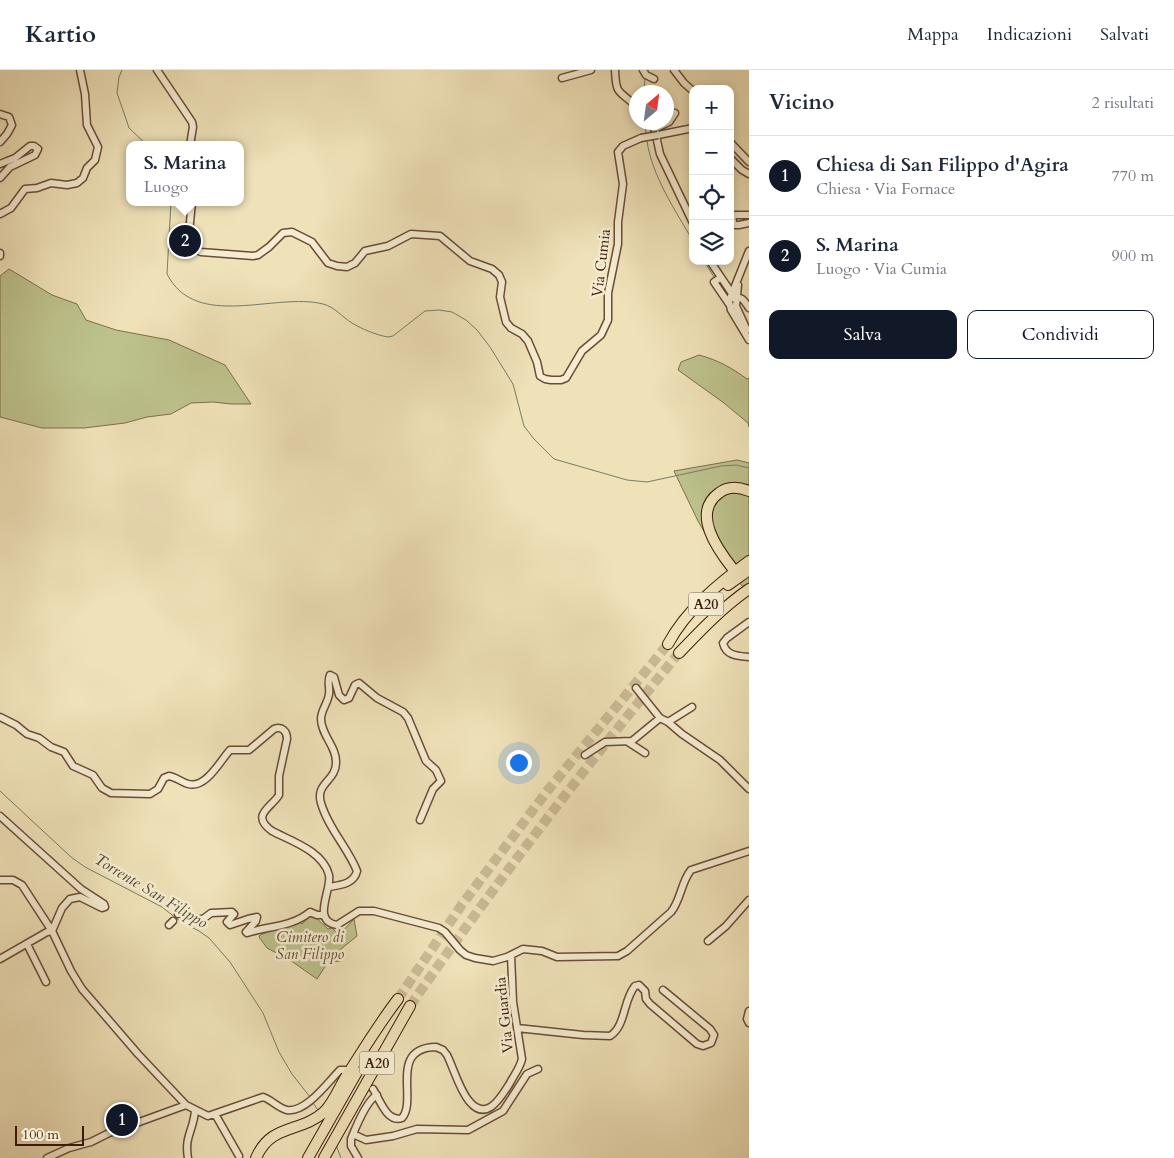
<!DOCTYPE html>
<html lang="it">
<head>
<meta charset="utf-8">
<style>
  body { margin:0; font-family:Cardo,serif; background:#f2f2f3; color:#1f2937 }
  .controls { position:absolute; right:15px; top:15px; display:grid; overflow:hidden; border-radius:10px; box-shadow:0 2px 8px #0003 }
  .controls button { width:45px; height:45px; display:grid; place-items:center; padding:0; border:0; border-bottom:1px solid #e0e1e3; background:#fff; color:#1f2937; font:25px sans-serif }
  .compass { position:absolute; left:629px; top:15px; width:45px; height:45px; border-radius:50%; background:#fff; box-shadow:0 2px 8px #0003; rotate:29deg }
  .scale { position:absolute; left:15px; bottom:12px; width:69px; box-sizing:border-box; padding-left:5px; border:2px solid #3d1c0a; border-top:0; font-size:14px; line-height:18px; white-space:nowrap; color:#3d1c0a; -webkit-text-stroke:4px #f5ecd1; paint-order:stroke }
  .you { position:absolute; left:518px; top:692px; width:18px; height:18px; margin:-12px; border:4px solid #fff; border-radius:50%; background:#1a73e8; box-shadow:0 0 0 8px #1a73e833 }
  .badge { display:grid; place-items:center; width:32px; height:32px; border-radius:50%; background:#111827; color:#fff; font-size:16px; font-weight:700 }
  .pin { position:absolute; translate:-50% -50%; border:2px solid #fff; box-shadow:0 1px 5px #0006 }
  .popup { position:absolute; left:126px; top:71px; width:118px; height:65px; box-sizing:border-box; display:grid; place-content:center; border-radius:10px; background:#fff; filter:drop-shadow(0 1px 4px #0005); font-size:16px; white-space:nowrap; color:#747a83 }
  .popup b { font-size:19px; color:#1f2937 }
  .popup::after { content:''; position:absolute; left:50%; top:100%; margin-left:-10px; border:10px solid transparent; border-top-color:#fff }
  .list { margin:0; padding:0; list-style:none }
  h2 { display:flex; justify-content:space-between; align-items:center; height:65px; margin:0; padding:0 20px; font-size:21px }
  h2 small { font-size:16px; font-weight:400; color:#747a83 }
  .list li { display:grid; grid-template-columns:32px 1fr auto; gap:15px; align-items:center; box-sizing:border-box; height:80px; padding:0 20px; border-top:1px solid #e0e1e3 }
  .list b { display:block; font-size:19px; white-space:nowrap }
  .list p { margin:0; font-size:16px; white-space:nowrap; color:#747a83 }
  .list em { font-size:16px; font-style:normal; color:#747a83 }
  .actions { display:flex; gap:10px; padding:15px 20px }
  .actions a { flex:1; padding:11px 0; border:1px solid #111827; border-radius:10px; text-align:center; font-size:18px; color:#111827 }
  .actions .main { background:#111827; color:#fff }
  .icon { flex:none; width:28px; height:28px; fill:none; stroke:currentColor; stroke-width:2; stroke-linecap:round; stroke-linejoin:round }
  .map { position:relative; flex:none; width:749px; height:1088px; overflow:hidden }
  header { display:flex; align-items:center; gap:30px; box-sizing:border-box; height:70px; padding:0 25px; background:#fff; border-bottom:1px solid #e0e1e3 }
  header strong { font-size:24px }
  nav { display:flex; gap:28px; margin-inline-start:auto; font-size:18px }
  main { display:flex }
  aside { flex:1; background:#fff }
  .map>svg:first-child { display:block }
  .green { fill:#bdc28c; stroke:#7d6f4b }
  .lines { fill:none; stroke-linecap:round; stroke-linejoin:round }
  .stream { stroke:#757d69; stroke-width:1 }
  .highway-tunnel { stroke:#cbba95; stroke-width:10; stroke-dasharray:10 5; stroke-linecap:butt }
  .minor-casing { stroke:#6a4d36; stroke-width:9 }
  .highway-casing { stroke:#3d1c0a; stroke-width:12 }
  .minor { stroke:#f5ecd1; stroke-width:6 }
  .highway { stroke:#efe1b8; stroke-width:10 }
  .minor-bridge-casing { stroke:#6a4d36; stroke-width:9; stroke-linecap:butt }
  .minor-bridge { stroke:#f5ecd1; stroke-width:6 }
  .labels { text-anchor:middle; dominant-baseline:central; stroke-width:5; stroke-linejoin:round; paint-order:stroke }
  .shield { fill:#f5ecd1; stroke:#745a46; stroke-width:1 }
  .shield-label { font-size:14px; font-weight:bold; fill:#3d1c0a }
  .street-label { font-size:15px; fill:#3d1c0a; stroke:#f5ecd1 }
  .park-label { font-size:15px; font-style:italic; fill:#634e31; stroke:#f5ecd1 }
  .water-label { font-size:16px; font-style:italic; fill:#594d39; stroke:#f5ecd1 }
</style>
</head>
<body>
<header>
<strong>Kartio</strong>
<nav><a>Mappa</a><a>Indicazioni</a><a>Salvati</a></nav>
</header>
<main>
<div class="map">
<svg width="749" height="1088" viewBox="0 0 749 1088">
  <rect width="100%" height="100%" fill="#efe1b8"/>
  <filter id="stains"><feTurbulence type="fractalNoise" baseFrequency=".004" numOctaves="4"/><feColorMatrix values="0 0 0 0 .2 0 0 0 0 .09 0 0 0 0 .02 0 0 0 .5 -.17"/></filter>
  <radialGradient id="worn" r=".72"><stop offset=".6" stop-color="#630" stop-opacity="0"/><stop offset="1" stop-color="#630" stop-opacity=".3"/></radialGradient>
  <path class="green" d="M 9,199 L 52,225 L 77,234 L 86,250 L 116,260 L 169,270 L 225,295 L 251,334 L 231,334 L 213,332 L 191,333 L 171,344 L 147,347 L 125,353 L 84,358 L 42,358 L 0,347 L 0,206 Z
    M 699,285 C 718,290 732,298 747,309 L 749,308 L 749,357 L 748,353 L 724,333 L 678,300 L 681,292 Z
    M 737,390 L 749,393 L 749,523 L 726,499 L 698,451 L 674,401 Z
    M 312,844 L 328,859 L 332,858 L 339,865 L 354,849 L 357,866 L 341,879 L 341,891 L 328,892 L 317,909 L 290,890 L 267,878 L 259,867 L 260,865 L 283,856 L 284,858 L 300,852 L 302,854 Z"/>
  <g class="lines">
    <path class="stream" d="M 122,0 L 119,7 L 117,23 L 126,49 L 129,58 L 147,75
      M 644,22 L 645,8
      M 645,52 L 646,64
      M 647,71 C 652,106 675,140 693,171
      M 171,132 L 167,204 C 196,261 275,222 323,234 C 335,237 342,247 352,253 C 362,259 376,265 388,267 L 393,266 L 425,241 L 439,240 L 452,242 L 466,250 L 477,260 L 490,277 L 513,314 L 524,356 L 534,369 L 554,389 L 627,410 L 647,412 L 721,396 L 736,395 L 749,398
      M 704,191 L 714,207
      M 0,721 L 71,787 L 85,797 L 162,837 L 181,852 L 199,861 L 209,868 L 230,892 L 263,943 L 279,982 L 292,1004 L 310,1027
      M 313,1033 L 318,1040
      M 336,1075 L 341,1088"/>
    <path class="highway-tunnel" d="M 398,929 L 461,836 L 548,720 L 668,574
      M 410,936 C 495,814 584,698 679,583"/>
    <g class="minor-casing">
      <path id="minor" d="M 157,0 L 192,52 L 193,57 L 190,75
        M 615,0 C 616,26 619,20 636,36
        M 643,0 L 646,5 L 654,9
        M 674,0 L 684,13 L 693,21
        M 562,8 L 591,0
        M 0,44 L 9,47 L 12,55 L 7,64 L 0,72
        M 653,52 L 660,84 L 693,153
        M 654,59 L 669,52 L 675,43
        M 658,65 L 693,58
        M 730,72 L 749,92
        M 730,88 L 742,100 L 749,104
        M 0,94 L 15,88 L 30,76 L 34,76 L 38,79 L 35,85 L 10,97 L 0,108
        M 192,132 L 188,172 L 192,178 L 201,182 L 253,186 L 258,185 L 269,177 L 283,163 L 292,162 L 312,172 L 328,193 L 337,196 L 347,197 L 355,193 L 365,181 L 388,176 L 411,164 L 440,166 L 470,191 L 492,199 L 499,205 L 502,212 L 500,227 L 506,252 L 511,258 L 522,264 L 528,271 L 537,292 L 540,306 L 545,309 L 551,310 L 561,310 L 566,308 L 582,281 L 601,265 L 608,250 L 608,223 L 618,174 L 618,152 L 623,114 L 618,82 L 623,76 L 641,68
        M 0,144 L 11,138 L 25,119 L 37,118 L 51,113 L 67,115 L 77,113 L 83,108 L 87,98 L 95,90 L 98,77 L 87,55 L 85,24 L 80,0
        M 732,152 L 732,155 L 739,155 L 749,153
        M 733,152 L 732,145 L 749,145
        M 749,181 L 729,231 L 731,240 L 749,270
        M 0,183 L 0,186
        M 710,191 L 733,225
        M 720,208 L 714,212 L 729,234
        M 738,215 L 736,236 L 747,260
        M 733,228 C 743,226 744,231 749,238
        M 749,552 L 727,568 L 723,573 C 726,586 738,586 749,587
        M 636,618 L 660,648 L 668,652 L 682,664 L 720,690 L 749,719
        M 0,647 L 16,655 L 27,664 L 39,668 L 51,677 L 64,682 L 73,696 L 93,705 L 102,718 L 111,723 L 150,724 L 158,719 L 164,708 L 169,706 C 176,707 181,712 188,714 C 206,719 220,691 230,680 L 249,680 L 274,659 C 282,656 287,661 287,669 L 279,706 L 279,725 C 271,738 250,745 272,761 C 291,771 323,781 329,805 C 332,820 311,851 337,855 L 359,841 L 374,841 L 439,858 L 445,862 L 460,880 L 466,885 L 475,888 L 493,891 L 507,887 L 523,879 L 542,881 L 557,887 L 618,886 L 627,881 L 671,842 C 681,830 681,812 691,800 L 749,781
        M 668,652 L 692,637
        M 628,672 L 645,683
        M 585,685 L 605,672 L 632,671 L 660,648
        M 0,746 L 81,819 L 104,834 L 105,837 L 102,838 L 80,827 L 70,829 L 62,838 L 52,861
        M 0,810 L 13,810 L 22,815 L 52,861 L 71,901 L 82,919 L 138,984 L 186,1035 L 208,1046 L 263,1027 C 272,1030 278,1038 287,1040 C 306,1043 328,1012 340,1000 L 345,1000
        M 329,817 C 340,815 354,814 357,801 C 348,778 328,758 321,733 C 315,713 336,711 336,693 C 337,677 321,665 321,649 C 321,640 328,633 329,624 C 330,617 327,612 330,605 L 334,607 L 339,625 L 344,630 L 349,628 L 355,615 L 359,613 L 377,628 L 403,642 L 408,648 L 426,691 L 436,700 L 441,711 L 433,719 L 420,750
        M 178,844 L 182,843 L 197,849 L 203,849 L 211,843 L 232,842 L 234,844 L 227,852 L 230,855 L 248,849 L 257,847 L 256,851 L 246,862 L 247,863 C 268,856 292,857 310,842 L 317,845 L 323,845
        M 169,855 L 173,851
        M 708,871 L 726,856 L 749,830
        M 27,874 L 46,912
        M 0,889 L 47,862 L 52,861
        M 749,941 L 747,949 L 749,953
        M 517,958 L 583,965 L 610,966 C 626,956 623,930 635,916 L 639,915 L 645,921 L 646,929 L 650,934 L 697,974 L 703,976 L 711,973 L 714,965 L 710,959 L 663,920
        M 373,1019 C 380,1030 387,1053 402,1048 C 418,1030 388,978 436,977 L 443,980 L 447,985 C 454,999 459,1019 469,1031 C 487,1053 501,1027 510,1013 C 514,1005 520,998 522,989 L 513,932 L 511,885
        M 215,1044 L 239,1086
        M 353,1064 L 366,1070 L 393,1066 L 417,1059 L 468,1060 L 503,1041 L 527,1004 L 538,999
        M 47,1088 L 69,1078 L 91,1072 L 109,1063 L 186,1035
        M 188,1088 C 184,1066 194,1060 195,1040
        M 358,1088 L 351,1076 L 351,1069 C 355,1059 367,1030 377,1025"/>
    </g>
    <g class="highway-casing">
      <path id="highway" d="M 733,499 C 718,480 691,443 719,423 C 728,416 739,417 749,421
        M 728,515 L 749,500
        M 668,574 C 687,539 718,514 749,491
        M 679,583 C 701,560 723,537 749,519
        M 256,1088 C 271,1053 301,1063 324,1042 C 333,1033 338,1020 344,1010 C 362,982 378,955 398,929
        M 308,1088 L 357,1002
        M 324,1088 L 410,936"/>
    </g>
    <use href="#minor" class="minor"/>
    <use href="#highway" class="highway"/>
    <g class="minor-bridge-casing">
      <path id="minor-bridge" d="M 641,68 L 658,65"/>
    </g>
    <use href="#minor-bridge" class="minor-bridge"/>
  </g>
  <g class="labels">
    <g class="shield">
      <rect x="688.5" y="522.5" width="35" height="23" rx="4"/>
      <rect x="359.5" y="981.5" width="35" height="23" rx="4"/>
    </g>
    <g class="shield-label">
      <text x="706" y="534">A20</text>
      <text x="377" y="993">A20</text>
    </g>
    <g class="street-label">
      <text transform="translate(601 193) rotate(-83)">Via Cumia</text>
      <text transform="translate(504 945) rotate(-96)">Via Guardia</text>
    </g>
    <g class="park-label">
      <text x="310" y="867">Cimitero di<tspan x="310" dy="17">San Filippo</tspan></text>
    </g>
    <g class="water-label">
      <text transform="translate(151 821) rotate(31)">Torrente San Filippo</text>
    </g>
  </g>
  <rect width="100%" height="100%" filter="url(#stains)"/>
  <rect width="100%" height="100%" fill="url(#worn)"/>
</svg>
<div class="controls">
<button>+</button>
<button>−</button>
<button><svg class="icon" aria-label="locate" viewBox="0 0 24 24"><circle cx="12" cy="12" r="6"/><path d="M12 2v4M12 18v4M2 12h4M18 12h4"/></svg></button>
<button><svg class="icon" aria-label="layers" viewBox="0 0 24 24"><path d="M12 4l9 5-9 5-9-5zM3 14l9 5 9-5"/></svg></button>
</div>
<svg class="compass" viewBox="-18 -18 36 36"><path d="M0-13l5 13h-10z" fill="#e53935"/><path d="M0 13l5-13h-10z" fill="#747a83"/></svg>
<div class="scale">100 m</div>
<div class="you"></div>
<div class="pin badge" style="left:122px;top:1050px">1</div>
<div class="pin badge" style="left:185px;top:171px">2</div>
<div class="popup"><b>S. Marina</b>Luogo</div>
</div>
<aside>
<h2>Vicino<small>2 risultati</small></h2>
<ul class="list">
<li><span class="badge">1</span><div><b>Chiesa di San Filippo d'Agira</b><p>Chiesa · Via Fornace</p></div><em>770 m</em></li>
<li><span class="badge">2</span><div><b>S. Marina</b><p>Luogo · Via Cumia</p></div><em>900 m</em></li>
</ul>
<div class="actions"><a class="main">Salva</a><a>Condividi</a></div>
</aside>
</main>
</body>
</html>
